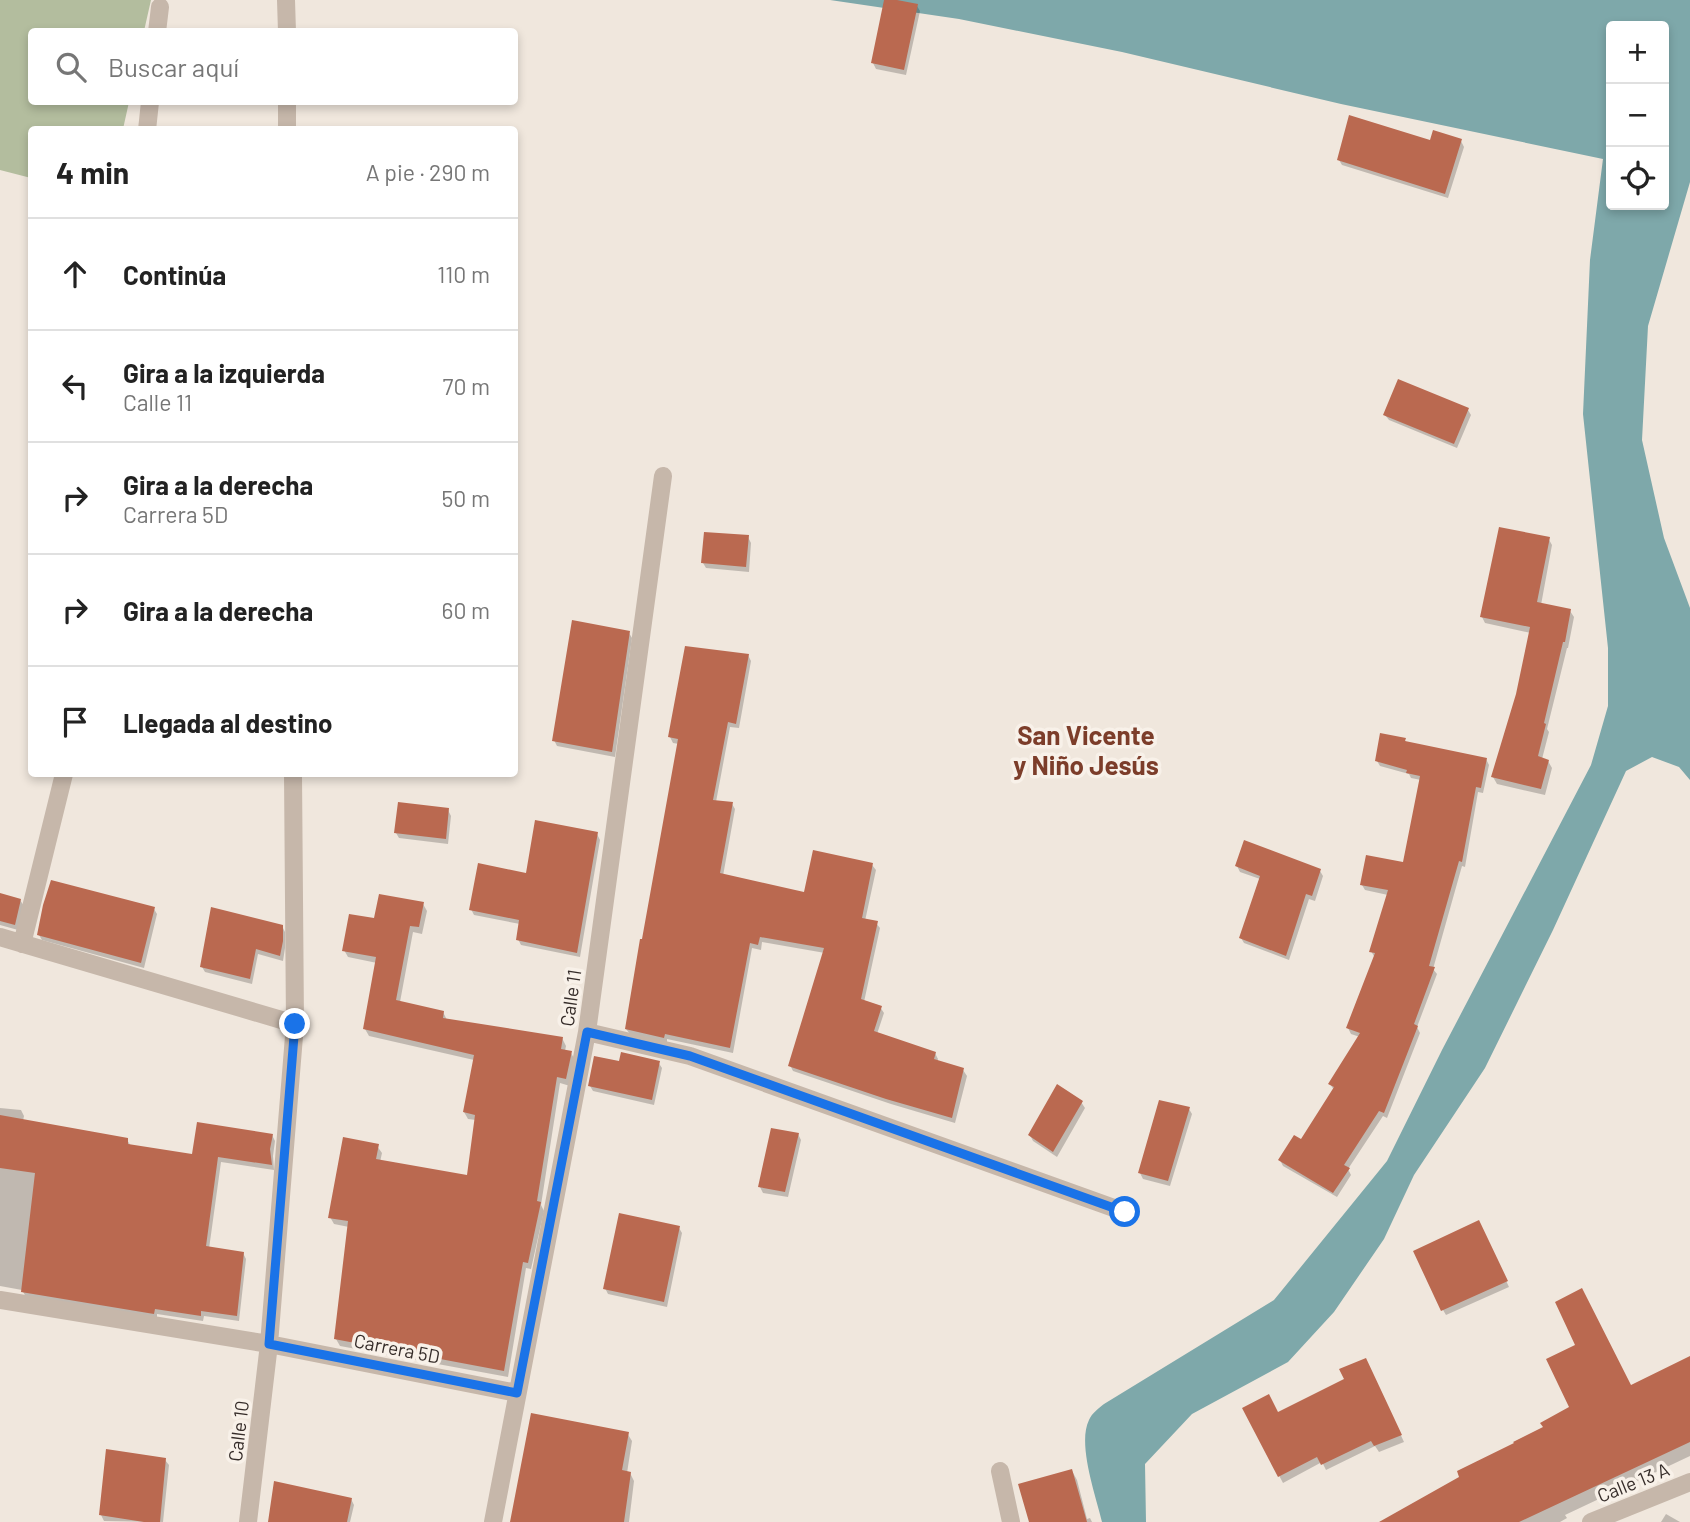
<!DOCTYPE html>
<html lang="es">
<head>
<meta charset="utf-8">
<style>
  body { margin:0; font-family:Barlow,sans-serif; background:#f6f6f6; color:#222 }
  .controls { position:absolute; right:21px; top:21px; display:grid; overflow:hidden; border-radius:7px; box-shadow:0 4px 10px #0003 }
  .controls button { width:63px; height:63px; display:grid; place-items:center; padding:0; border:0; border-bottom:2px solid #e0e0e0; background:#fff; color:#222; font:35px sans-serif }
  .stop { position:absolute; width:21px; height:21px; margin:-16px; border:5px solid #1a73e8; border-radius:50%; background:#fff }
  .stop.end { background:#1a73e8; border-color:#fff; box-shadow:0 2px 7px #0008 }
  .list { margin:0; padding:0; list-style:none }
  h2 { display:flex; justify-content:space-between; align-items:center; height:91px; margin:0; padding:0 28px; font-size:30px }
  h2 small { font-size:23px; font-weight:400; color:#767676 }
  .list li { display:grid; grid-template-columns:46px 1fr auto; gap:21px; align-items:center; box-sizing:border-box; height:112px; padding:0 28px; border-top:2px solid #e0e0e0 }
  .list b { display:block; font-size:26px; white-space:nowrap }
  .list p { margin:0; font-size:23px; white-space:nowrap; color:#767676 }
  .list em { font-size:23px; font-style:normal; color:#767676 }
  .icon { flex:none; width:38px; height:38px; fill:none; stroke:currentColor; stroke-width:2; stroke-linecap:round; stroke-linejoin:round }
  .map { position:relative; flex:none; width:1690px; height:1522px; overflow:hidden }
  .search { position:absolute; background:#fff; box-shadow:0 4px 10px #0003; left:28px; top:28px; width:490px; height:77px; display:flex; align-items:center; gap:18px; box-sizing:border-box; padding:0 24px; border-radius:7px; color:#767676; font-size:26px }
  .panel { position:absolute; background:#fff; box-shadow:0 4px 10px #0003; left:28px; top:126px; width:490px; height:651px; border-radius:7px }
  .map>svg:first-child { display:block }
  .green { fill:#b3bd9e }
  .water { fill:#7ea8aa; fill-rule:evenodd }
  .shadow { fill:#0003 }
  .building { fill:#ba6950 }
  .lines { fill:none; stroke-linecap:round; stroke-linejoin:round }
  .street { stroke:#c6b7aa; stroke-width:18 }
  .route { stroke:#1a73e8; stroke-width:9 }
  .labels { text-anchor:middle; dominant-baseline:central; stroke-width:7; stroke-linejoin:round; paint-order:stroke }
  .street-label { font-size:19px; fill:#352c29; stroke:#f8f1e9 }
  .district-label { font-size:26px; font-weight:bold; fill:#7c3d2a; stroke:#f8f1e9 }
</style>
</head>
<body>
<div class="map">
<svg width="1690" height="1522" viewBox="0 0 1690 1522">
  <rect width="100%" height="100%" fill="#f0e7dd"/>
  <path class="green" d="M 0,0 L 151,0 L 144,31 L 32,32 L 32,102 L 129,102 L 123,129 L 32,130 L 31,178 L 0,170 Z"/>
  <path class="water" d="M 830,0 L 1690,0 L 1690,182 L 1648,326 L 1642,440 L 1664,538 L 1690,608 L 1690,780 L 1679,767 L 1652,757 L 1626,771 L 1553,930 L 1485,1068 L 1414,1175 L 1384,1239 L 1334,1312 L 1288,1362 L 1192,1414 L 1145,1464 L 1146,1522 L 1102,1522 C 1096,1496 1077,1444 1089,1420 C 1092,1413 1099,1408 1104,1404 L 1274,1300 L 1387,1161 L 1442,1050 L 1591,765 L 1608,706 L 1608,648 L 1583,414 L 1590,260 L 1603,159 L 1341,104 L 1122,52 L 959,19 ZM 1611,26 L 1664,26 L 1664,205 L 1611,205 Z"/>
  <path class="shadow" d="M 886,0 L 917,6 L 920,11 L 906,75 L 876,69 L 873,63 Z
    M 1461,141 L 1464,147 L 1448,198 L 1342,165 L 1339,160 L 1431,142 Z
    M 1468,410 L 1471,415 L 1457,448 L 1389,420 L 1385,415 Z
    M 748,537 L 751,543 L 749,572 L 706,568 L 703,563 Z
    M 1548,538 L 1552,545 L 1541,605 L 1570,611 L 1574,617 L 1568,648 L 1567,648 L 1547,729 L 1549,732 L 1542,759 L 1548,761 L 1552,768 L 1545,795 L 1497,784 L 1493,777 L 1517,695 L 1531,633 L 1485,623 L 1482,617 Z
    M 629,633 L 632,638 L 615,757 L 557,746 L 554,740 Z
    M 748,655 L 751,661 L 739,728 L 730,727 L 716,802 L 732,804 L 735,809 L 723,876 L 806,895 L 872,865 L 876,870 L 865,921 L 876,923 L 880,928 L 864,1002 L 880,1007 L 884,1013 L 877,1034 L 935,1053 L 938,1059 L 937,1062 L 963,1070 L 967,1076 L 955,1123 L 891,1104 L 793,1071 L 790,1065 L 825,953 L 762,942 L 761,950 L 752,948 L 733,1053 L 667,1039 L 667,1043 L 630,1034 L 626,1029 L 679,744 L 673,743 L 670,737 Z
    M 1405,740 L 1406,743 L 1486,759 L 1489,765 L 1483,793 L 1478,792 L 1465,867 L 1462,866 L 1433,969 L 1437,974 L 1417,1027 L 1420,1033 L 1387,1118 L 1383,1116 L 1348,1169 L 1351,1175 L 1337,1197 L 1283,1166 L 1280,1160 L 1302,1142 L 1334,1090 L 1330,1084 L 1360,1037 L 1351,1034 L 1348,1028 L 1375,958 L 1371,951 L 1388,895 L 1365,890 L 1362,885 L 1405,864 L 1421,780 L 1411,778 L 1409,774 L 1380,766 L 1377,761 Z
    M 448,810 L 451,816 L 448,844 L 399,838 L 396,833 Z
    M 597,834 L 600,840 L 580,957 L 521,945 L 518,939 L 520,924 L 474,915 L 471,909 Z
    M 1237,866 L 1320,871 L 1323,876 L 1315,901 L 1309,899 L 1289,960 L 1244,943 L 1241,938 L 1260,879 L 1240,872 Z
    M 0,895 L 20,900 L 24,906 L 18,930 L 0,925 Z
    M 423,904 L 427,911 L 422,934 L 413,932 L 400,1002 L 443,1012 L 447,1020 L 562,1038 L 566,1046 L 565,1051 L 571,1053 L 575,1060 L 570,1086 L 560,1083 L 541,1205 L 544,1211 L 531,1269 L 526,1268 L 508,1377 L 340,1346 L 336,1339 L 349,1227 L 334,1224 L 330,1217 L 377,1146 L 382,1153 L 380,1162 L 468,1177 L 476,1120 L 468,1119 L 464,1112 L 474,1060 L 369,1036 L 365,1029 L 377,963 L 348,957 L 344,950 L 375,920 Z
    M 154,909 L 157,914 L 144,968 L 42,940 L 39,935 Z
    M 282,926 L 285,932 L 285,948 L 283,961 L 258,954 L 252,984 L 205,972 L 202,967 Z
    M 658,1062 L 662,1068 L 654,1105 L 593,1091 L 590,1086 L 620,1063 Z
    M 1081,1102 L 1085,1108 L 1057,1157 L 1033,1141 L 1030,1135 Z
    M 0,1108 L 21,1110 L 24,1116 L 23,1121 L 127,1140 L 131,1146 L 194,1156 L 272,1135 L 275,1141 L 273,1156 L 274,1170 L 221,1162 L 209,1249 L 243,1253 L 246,1259 L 239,1321 L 204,1316 L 203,1321 L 157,1314 L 157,1319 L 26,1297 L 22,1290 L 0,1286 Z
    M 1189,1109 L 1192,1114 L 1170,1186 L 1143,1179 L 1140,1173 Z
    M 798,1134 L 801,1140 L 788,1197 L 763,1193 L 760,1187 Z
    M 1481,1227 L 1509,1287 L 1446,1315 L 1443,1310 Z
    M 679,1228 L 682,1233 L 667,1307 L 608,1294 L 605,1288 Z
    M 1690,1359 L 1690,1456 L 1565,1515 L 1567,1518 L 1560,1522 L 1398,1522 L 1631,1387 Z
    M 1369,1366 L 1404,1442 L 1379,1452 L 1375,1446 L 1326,1470 L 1322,1462 L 1283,1483 L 1244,1409 L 1278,1414 L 1346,1380 Z
    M 627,1433 L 632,1441 L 627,1473 L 630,1473 L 634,1481 L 629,1522 L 512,1522 Z
    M 165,1460 L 169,1465 L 163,1522 L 104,1521 L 101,1515 Z
    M 1072,1471 L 1077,1480 L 1087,1519 L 1090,1518 L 1092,1522 L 1030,1522 Z
    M 351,1499 L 354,1505 L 350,1522 L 270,1522 Z
    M 1666,1514 L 1680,1522 L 1661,1522 Z"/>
  <path class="building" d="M 884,0 L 897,0 L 918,4 L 904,70 L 871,63 Z
    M 1349,115 L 1430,140 L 1433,130 L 1462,139 L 1445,194 L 1337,160 Z
    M 1398,379 L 1469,408 L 1454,444 L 1383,415 Z
    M 1499,527 L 1550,537 L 1537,602 L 1571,609 L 1565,642 L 1563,642 L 1544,723 L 1546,724 L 1538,756 L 1549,760 L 1541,789 L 1491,777 L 1516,694 L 1530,627 L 1480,617 Z
    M 704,532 L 749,535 L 746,567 L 701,563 Z
    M 572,620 L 630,631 L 612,752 L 552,741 Z
    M 685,646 L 749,654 L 736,724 L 728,722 L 713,800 L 733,802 L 720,873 L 804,892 L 813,850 L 873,863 L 862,918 L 878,921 L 861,999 L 882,1006 L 874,1031 L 936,1052 L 934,1059 L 964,1068 L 952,1118 L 886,1099 L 788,1066 L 824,948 L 760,937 L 758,945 L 750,943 L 730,1048 L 665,1034 L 664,1038 L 625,1029 L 640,939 L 642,939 L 678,739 L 668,737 Z
    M 1380,733 L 1406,738 L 1405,741 L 1487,758 L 1481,788 L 1476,787 L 1462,862 L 1459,861 L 1429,966 L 1435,967 L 1414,1024 L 1418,1026 L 1384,1113 L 1379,1111 L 1344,1165 L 1350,1168 L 1333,1193 L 1278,1160 L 1294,1135 L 1301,1139 L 1334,1087 L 1328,1084 L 1360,1033 L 1346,1028 L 1375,953 L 1369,952 L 1388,890 L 1360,885 L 1366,855 L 1403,862 L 1420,776 L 1406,773 L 1407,770 L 1375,761 Z
    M 398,802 L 449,808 L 446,839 L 394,833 Z
    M 535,820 L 598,832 L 577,953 L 516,940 L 519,920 L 469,910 L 478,863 L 526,873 Z
    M 1244,840 L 1321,869 L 1312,896 L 1306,894 L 1286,956 L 1239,938 L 1260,876 L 1235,866 Z
    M 51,880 L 155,907 L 141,963 L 37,935 L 43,905 Z
    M 0,893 L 21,899 L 15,925 L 0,921 Z
    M 379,894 L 424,902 L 419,927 L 410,926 L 396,1000 L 444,1011 L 443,1018 L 563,1037 L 561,1049 L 572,1051 L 566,1079 L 557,1077 L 537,1201 L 541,1202 L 528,1263 L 523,1262 L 504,1371 L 334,1339 L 348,1221 L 328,1218 L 343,1137 L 379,1144 L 376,1159 L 467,1175 L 475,1115 L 463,1112 L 474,1055 L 363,1029 L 376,957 L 342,951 L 349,914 L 374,918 Z
    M 211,907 L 283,925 L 283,941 L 280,956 L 256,949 L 250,979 L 200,967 Z
    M 621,1052 L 660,1061 L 652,1100 L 588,1086 L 594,1056 L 619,1061 Z
    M 1057,1084 L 1083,1101 L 1053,1152 L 1028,1135 Z
    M 1159,1100 L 1190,1107 L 1168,1181 L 1138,1173 Z
    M 0,1115 L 128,1138 L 128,1144 L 192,1154 L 197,1122 L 273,1134 L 270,1149 L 272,1165 L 218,1157 L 206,1246 L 244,1252 L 237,1316 L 201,1311 L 201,1316 L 155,1309 L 154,1314 L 21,1292 L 35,1173 L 0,1168 Z
    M 771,1128 L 799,1133 L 785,1192 L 758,1187 Z
    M 619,1213 L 680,1226 L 664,1302 L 603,1289 Z
    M 1479,1220 L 1508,1281 L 1441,1311 L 1413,1251 Z
    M 1582,1288 L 1631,1385 L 1690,1356 L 1690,1442 L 1519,1522 L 1379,1522 L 1459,1477 L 1457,1471 L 1514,1443 L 1513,1442 L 1543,1427 L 1540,1423 L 1569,1407 L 1546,1359 L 1575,1345 L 1555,1302 Z
    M 1366,1358 L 1402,1435 L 1374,1446 L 1371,1441 L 1321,1465 L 1317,1457 L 1278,1477 L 1242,1408 L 1269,1394 L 1278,1412 L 1344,1379 L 1339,1369 Z
    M 531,1413 L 629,1432 L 622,1470 L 631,1472 L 624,1522 L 510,1522 Z
    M 106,1449 L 166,1458 L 160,1522 L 144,1522 L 99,1515 Z
    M 1072,1469 L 1087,1522 L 1029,1522 L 1018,1484 Z
    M 274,1481 L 352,1498 L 347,1522 L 268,1522 Z"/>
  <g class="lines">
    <path class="street" d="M 286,0 L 287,32
      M 157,32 L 160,7
      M 287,102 L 287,130
      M 147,130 L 150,102
      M 0,937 L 295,1024
      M 22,944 L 64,774
      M 587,1032 L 690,1056 L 1125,1212
      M 0,1300 L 269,1344 L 517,1393
      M 1000,1471 L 1011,1522
      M 248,1522 L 269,1344 L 295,1024 L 293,774
      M 493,1522 L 587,1032 L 663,476
      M 1591,1522 L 1690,1482"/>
  </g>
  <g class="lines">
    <path class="route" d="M 295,1024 L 269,1344 L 517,1393 L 587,1032 L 690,1056 L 1125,1212"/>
  </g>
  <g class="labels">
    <g class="street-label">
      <text transform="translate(570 998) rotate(-82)">Calle 11</text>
      <text transform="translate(397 1348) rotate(11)">Carrera 5D</text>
      <text transform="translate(238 1431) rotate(-83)">Calle 10</text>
      <text transform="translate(1633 1482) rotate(-22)">Calle 13 A</text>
    </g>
    <g class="district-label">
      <text x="1086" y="734">San Vicente<tspan x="1086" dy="30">y Niño Jesús</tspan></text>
    </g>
  </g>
</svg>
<div class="controls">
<button>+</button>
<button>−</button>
<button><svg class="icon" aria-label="locate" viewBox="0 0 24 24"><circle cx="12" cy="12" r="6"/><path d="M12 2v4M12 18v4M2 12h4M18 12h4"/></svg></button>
</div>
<div class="stop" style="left:1125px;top:1212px"></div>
<div class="stop end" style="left:295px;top:1024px"></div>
<div class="search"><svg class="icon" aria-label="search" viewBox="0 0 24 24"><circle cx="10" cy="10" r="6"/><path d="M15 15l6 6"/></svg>Buscar aquí</div>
<section class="panel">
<h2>4 min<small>A pie · 290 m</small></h2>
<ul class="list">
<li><svg class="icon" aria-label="ahead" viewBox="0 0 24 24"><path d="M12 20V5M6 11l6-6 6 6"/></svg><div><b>Continúa</b></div><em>110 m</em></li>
<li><svg class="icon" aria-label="left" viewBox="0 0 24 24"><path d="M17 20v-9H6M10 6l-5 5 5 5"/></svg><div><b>Gira a la izquierda</b><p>Calle 11</p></div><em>70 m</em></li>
<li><svg class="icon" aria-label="right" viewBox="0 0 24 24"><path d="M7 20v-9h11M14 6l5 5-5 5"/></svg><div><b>Gira a la derecha</b><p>Carrera 5D</p></div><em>50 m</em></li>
<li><svg class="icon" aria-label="right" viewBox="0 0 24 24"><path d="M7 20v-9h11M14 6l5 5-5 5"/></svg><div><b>Gira a la derecha</b></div><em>60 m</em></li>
<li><svg class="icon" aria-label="arrive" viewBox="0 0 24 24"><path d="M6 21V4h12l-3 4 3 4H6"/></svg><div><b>Llegada al destino</b></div></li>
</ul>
</section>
</div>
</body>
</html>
